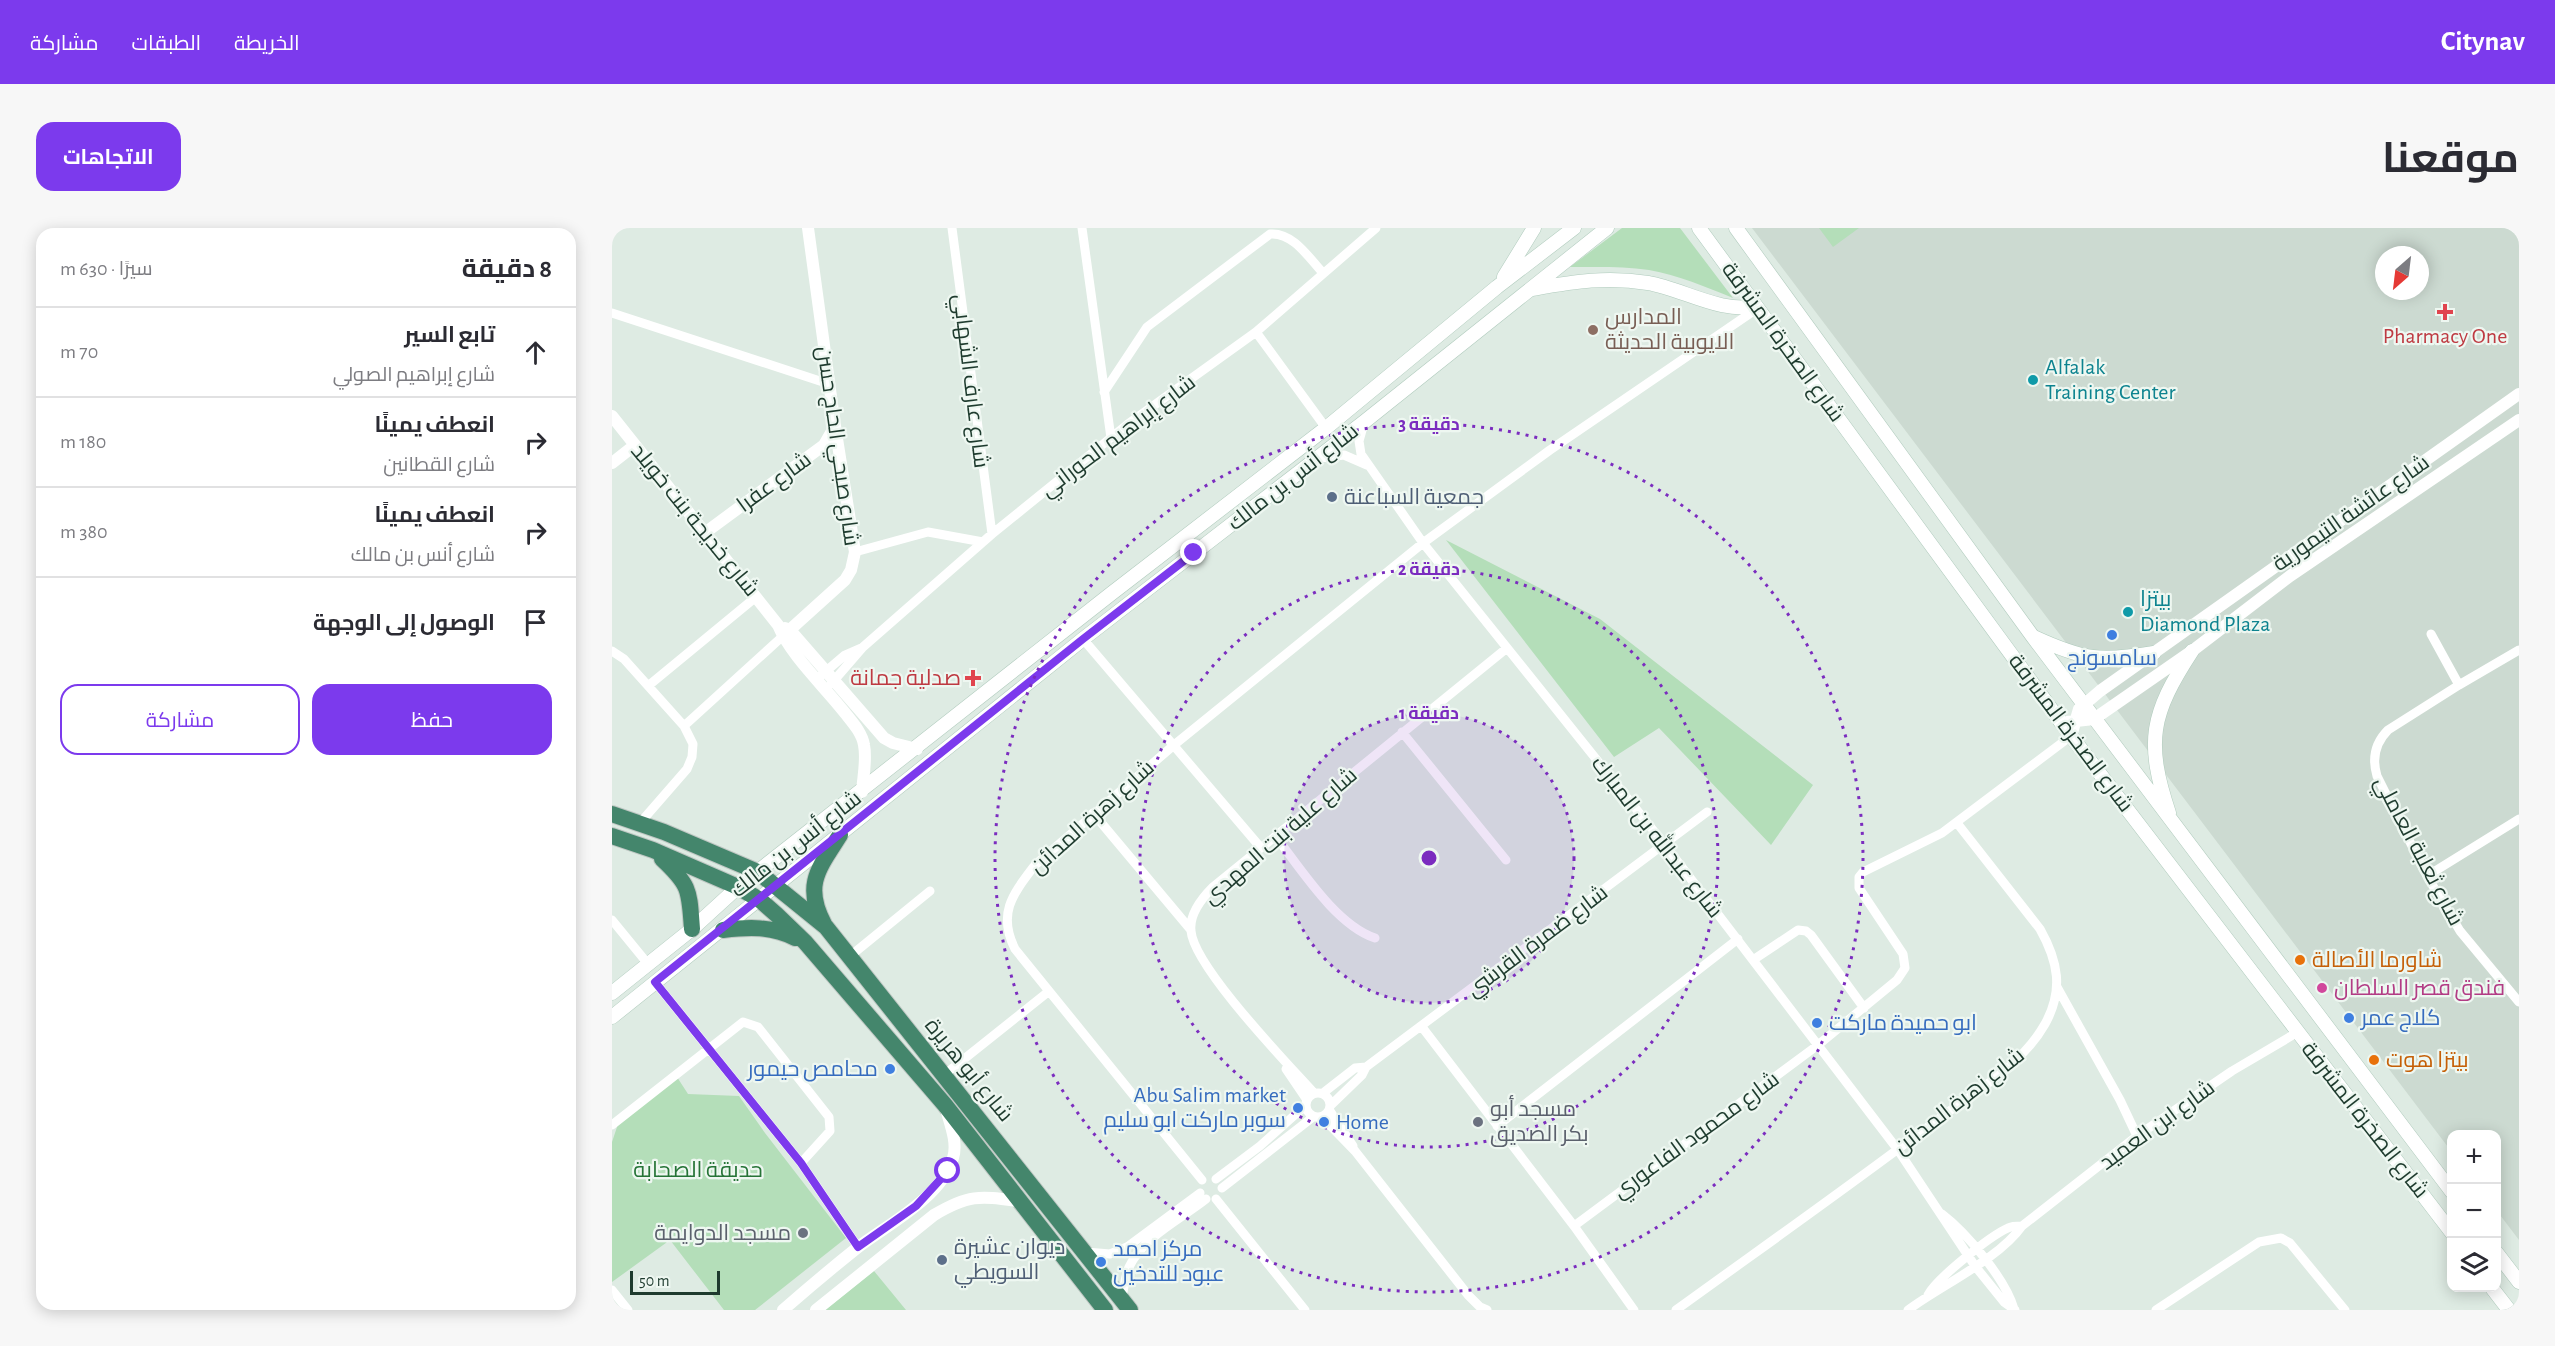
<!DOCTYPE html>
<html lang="ar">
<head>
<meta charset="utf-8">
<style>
  body { margin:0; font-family:"Alegreya Sans",Cairo,sans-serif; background:#f7f7f7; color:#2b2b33; direction:rtl }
  .controls { position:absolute; right:18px; bottom:18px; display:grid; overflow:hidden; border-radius:12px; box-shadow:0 3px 15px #0003 }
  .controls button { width:54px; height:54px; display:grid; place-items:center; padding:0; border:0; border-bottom:2px solid #e1e1e2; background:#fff; color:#2b2b33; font:30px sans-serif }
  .compass { position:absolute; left:1763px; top:18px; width:54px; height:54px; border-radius:50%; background:#fff; box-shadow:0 3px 15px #0003; rotate:208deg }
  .scale { position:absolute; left:18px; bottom:15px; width:90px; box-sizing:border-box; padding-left:6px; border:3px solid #1e3b2e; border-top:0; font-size:16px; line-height:21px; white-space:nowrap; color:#1e3b2e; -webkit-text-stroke:4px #eef7f1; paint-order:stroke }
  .stop { position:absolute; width:18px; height:18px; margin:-14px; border:4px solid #7c3aed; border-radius:50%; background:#fff }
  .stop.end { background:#7c3aed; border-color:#fff; box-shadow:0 2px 6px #0008 }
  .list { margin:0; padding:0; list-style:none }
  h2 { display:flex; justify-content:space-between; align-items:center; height:78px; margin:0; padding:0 24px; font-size:26px }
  h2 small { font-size:20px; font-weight:400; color:#7c7c81 }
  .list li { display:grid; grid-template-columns:39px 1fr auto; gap:18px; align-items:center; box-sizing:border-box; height:90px; padding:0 24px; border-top:2px solid #e1e1e2 }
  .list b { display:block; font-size:22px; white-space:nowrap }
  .list p { margin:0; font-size:20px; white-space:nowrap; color:#7c7c81 }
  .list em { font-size:20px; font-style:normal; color:#7c7c81 }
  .actions { display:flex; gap:12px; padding:18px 24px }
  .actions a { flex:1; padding:14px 0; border:2px solid #7c3aed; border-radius:18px; text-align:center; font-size:21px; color:#7c3aed }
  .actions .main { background:#7c3aed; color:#fff }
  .icon { flex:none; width:33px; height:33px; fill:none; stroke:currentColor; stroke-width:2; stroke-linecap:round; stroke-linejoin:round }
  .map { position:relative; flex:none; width:1907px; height:1082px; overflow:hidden; direction:ltr; border-radius:18px }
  header { display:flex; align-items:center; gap:36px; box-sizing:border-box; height:84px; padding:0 30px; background:#7c3aed; color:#fff }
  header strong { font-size:28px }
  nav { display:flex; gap:33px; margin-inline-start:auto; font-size:21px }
  .intro { display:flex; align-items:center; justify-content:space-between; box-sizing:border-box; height:144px; padding:0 36px }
  h1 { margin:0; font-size:42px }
  .button { padding:15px 27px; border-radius:18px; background:#7c3aed; color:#fff; font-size:21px; font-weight:700 }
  main { display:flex; gap:36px; padding:0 36px }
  aside { flex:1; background:#fff; border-radius:18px; box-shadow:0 3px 15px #0003 }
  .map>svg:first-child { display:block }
  .built { fill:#ccdad1; fill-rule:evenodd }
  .green { fill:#b4deb9 }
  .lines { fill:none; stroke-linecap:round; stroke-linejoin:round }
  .secondary-casing { stroke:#b0cbbd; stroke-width:15 }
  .trunk-casing { stroke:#c0c8c4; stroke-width:18 }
  .minor { stroke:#fff; stroke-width:9 }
  .tertiary { stroke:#fff; stroke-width:12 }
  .secondary { stroke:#fff; stroke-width:14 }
  .trunk { stroke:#44866c; stroke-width:16 }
  .route { stroke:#7c3aed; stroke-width:8 }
  .ring { fill:none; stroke:#7b2cbf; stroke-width:3; stroke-dasharray:3 6 }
  .health-dot { fill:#e0444e; stroke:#eef7f1; stroke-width:2 }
  .education-dot { fill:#8d6e63; stroke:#eef7f1; stroke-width:2 }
  .culture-dot { fill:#0f9aa8; stroke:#eef7f1; stroke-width:2 }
  .service-dot { fill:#5c6f8a; stroke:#eef7f1; stroke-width:2 }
  .shop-dot { fill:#3f7fe0; stroke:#eef7f1; stroke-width:2 }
  .food-dot { fill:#e8710a; stroke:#eef7f1; stroke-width:2 }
  .hotel-dot { fill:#d1479c; stroke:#eef7f1; stroke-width:2 }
  .worship-dot { fill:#6b7280; stroke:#eef7f1; stroke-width:2 }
  .labels { text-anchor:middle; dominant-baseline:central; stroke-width:4.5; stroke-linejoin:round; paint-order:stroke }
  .education-label { font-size:22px; fill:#785e54; stroke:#eef7f1; text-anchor:start }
  .health-label { font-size:22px; fill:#be3a42; stroke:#eef7f1 }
  .street-label { font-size:22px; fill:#1e3b2e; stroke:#eef7f1 }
  .culture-label { font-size:22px; fill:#0d838f; stroke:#eef7f1; text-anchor:start }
  .service-label { font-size:22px; fill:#4e5e75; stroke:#eef7f1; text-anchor:start }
  .shop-label { font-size:22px; fill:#366cbe; stroke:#eef7f1; text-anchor:start }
  .food-label { font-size:22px; fill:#c56008; stroke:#eef7f1; text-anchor:start }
  .hotel-label { font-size:22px; fill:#b23c85; stroke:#eef7f1; text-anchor:start }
  .worship-label { font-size:22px; fill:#5b616d; stroke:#eef7f1; text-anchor:start }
  .park-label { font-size:22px; fill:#267437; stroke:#eef7f1 }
  .centre { fill:#7b2cbf; stroke:#eef7f1; stroke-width:3 }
  .ring-label { font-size:18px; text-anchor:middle; font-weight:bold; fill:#7b2cbf; stroke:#eef7f1; stroke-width:4.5; stroke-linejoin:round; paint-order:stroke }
</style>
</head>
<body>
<header>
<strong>Citynav</strong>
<nav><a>الخريطة</a><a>الطبقات</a><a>مشاركة</a></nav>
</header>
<div class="intro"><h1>موقعنا</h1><a class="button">الاتجاهات</a></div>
<main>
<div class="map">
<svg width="1907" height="1082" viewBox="0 0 1907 1082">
  <rect width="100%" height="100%" fill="#deebe3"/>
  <path class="built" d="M 1140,0 L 1907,0 L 1907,1012 L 1885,983 L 1884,906 L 1840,906 L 1839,923 ZM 1772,27 L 1808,27 L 1808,63 L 1772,63 Z"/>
  <path class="green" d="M 1010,0 L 1068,0 L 1121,70 C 1094,59 1066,47 1037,42 C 1011,38 984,39 958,39 Z
    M 1207,0 L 1247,0 L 1221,19 Z
    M 834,312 L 988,391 L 1201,557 L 1159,617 L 1047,500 L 1002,529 Z
    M 65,849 L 76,866 L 127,868 L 153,905 L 234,1010 L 143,1082 L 112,1082 L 58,1012 L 0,1054 L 0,914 L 6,896 Z
    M 262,1043 L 294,1082 L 213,1082 Z"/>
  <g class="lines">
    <g class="secondary-casing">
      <path id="secondary" d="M 1087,0 L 1459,508 L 1840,1005
        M 1124,0 L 1421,409 L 1840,964
        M 892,49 L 922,0
        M 920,61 C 961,54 994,48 1036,55 C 1071,61 1110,86 1144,78
        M 1422,409 C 1472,432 1488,434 1542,425
        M 1557,585 C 1533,513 1539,486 1580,423
        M 0,765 L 80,701 L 126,659 L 500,365 L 714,200 L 885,59 L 962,0
        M 0,789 L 471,411 L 752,194 L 995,0
        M 1884,1024 L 1907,1054
        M 1880,1060 L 1897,1082"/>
    </g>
    <g class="trunk-casing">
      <path id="trunk" d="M 0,586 L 52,604 L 146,644 L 214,699 L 518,1082
        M 0,608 L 41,622 L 126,659 L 148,672 L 165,687 L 193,714 L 333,877 L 493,1082
        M 50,631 C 79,658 77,663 80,701
        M 212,696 C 191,657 207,640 228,607
        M 111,702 C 137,699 160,698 183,710"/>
    </g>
    <path class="minor" d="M 340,0 L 380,306
      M 470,0 L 499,210
      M 0,85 L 217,156
      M 644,104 L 714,200
      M 492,164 L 535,99 L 658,6 C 681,4 697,30 711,45
      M 752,195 L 747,213 L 749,226 L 811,315 L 1053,617 L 1286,922 L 1363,1038 L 1392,1074 L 1403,1082
      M 709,230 L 732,227 L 755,237
      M 243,324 L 316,304 L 371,314
      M 1819,406 L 1847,457
      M 471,411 L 649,620
      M 1907,422 L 1847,457 L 1776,502 C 1763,515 1760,531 1765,548 L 1815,648 L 1848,703 L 1907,774
      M 0,423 L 12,431 L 72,498 L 81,516 L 80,529 L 75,541 L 28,595
      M 206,450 L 233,427 L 249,420
      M 219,456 L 251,419 L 380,306 L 516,196 L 644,104 L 764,0
      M 36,458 L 144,369
      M 72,498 L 171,408
      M 790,504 L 894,632
      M 481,585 L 579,702
      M 664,609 C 689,641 724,697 763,710
      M 1815,648 L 1907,591
      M 0,692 L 36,736
      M 237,729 L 318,663
      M 1141,732 L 1186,702 L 1194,703 L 1199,707 L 1252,780
      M 43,754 L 189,935 L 246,1019
      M 1445,759 L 1508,872 L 1525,908
      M 810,799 L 962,998 L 1022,1082
      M 674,841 L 695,872
      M 332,847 L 436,764
      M694 877a12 12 0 1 1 24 0a12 12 0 1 1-24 0Z
      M 702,865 C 675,835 582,739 579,703 C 577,686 590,670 601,659 L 895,420
      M 711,865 L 743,840 L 754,839
      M 719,877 L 750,847 L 754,839 L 1095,584
      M 718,883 L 741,918
      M 710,889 L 743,923 L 856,1067 L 868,1079 L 875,1082
      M 0,897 L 131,794 L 146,799 L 217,889 L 218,903 L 189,935
      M 885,898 L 1126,711
      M 604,951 L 648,918 L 694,877
      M 590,952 L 403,721 C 385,685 401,666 423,637 L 562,517 L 811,315 L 938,222 L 1146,80
      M 610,960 L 701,889
      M 604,971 L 693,1082
      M 1330,986 C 1355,1005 1394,1052 1402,1081
      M 962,998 L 1206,817 L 1285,752 L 1293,740 L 1291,726 L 1247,660 L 1247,649 L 1251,644 L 1330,605 L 1459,508
      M 474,1024 L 498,1026 L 515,1019 L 588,965
      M 0,1062 L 16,1082
      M 1316,1067 C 1324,1051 1378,1008 1396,1000 C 1400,998 1406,998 1410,998
      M 510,1070 C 512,1060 513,1048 517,1039 C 531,1009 569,991 594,971
      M 1064,1082 C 1151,1019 1239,957 1325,892 C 1363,864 1410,837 1433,796 C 1452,762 1446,733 1428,701 L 1345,595
      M 1296,1082 C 1328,1058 1387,1031 1410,998 L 1525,908 L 1620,843 L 1686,804
      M 1544,1082 L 1647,1014 L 1669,1010 L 1678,1015 L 1733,1082"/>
    <path class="tertiary" d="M 0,188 L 166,397 C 179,428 212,458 233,485 C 241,495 250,505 252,517 C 255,532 251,549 250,564
      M 0,235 L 23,217
      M 94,304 L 212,217 L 223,198
      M 173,400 L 178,402 L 272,510 L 281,515 L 305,521
      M 171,408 L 233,352 L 239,342 L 243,324 L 223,198 L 196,0
      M 1455,494 L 1482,491 L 1580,423 L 1678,348 L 1907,192
      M 1459,508 L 1467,481 L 1488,463 L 1907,166
      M 171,1082 C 195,1061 220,1040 245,1020 C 276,996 329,970 341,930 C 346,915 338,896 334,881
      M 204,1082 L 322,987 C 357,966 368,968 406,973"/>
    <use href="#secondary" class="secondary"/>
    <use href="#trunk" class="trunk"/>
  </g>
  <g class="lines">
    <path class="route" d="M 336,943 L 304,978 L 246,1019 L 189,935 L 43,754 L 471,411 L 582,325"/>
  </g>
  <circle cx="817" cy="630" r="145" fill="#7b2cbf" fill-opacity=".12"/>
  <g class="ring">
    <circle cx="817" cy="630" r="145"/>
    <circle cx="817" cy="630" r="289"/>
    <circle cx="817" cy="630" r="434"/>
  </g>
  <g class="health-dot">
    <path d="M1830 75h6v6h6v6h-6v6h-6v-6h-6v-6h6z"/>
    <path d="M358 441h6v6h6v6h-6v6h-6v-6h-6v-6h6z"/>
  </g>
  <circle class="education-dot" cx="981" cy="102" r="6"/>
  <g class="culture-dot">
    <circle cx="1421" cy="152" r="6"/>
    <circle cx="1516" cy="384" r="6"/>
  </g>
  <g class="service-dot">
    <circle cx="720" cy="269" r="6"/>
    <circle cx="330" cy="1032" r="6"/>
  </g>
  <g class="shop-dot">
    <circle cx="1500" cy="407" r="6"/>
    <circle cx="1737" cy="790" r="6"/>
    <circle cx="1205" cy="795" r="6"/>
    <circle cx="278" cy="841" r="6"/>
    <circle cx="686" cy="880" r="6"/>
    <circle cx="712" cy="894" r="6"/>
    <circle cx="489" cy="1034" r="6"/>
  </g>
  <g class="food-dot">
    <circle cx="1688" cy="732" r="6"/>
    <circle cx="1762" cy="832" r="6"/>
  </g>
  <circle class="hotel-dot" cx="1710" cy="760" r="6"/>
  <g class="worship-dot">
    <circle cx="866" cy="894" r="6"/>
    <circle cx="191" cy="1005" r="6"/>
  </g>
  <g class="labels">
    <g class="education-label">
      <text x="993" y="89">المدارس<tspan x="993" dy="25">الايوبية الحديثة</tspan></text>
    </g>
    <g class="health-label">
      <text x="1833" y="108">Pharmacy One</text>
      <text x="349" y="450" text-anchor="end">صدلية جمانة</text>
    </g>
    <g class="street-label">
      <text transform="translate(1171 114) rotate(54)">شارع الصخرة المشرفة</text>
      <text transform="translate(359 153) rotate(83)">شارع عارف الشهابي</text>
      <text transform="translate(506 208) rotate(-37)">شارع إبراهيم الحوراني</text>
      <text transform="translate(226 218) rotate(82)">شارع صبحي الحاج حسن</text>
      <text transform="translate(681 249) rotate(-38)">شارع أنس بن مالك</text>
      <text transform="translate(162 254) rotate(-36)">شارع عفرا</text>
      <text transform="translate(1739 285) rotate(-35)">شارع عائشة التيمورية</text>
      <text transform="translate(83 292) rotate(51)">شارع خديجة بنت خويلد</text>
      <text transform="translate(1459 505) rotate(53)">شارع الصخرة المشرفة</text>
      <text transform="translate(480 589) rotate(-42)">شارع زهرة المدائن</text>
      <text transform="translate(668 608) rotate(-41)">شارع علية بنت المهدي</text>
      <text transform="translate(1045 609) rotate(52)">شارع عبدالله بن المبارك</text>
      <text transform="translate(184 616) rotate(-38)">شارع أنس بن مالك</text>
      <text transform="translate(1807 623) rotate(62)">شارع ثعلبة العاملي</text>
      <text transform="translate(925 713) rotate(-37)">شارع ضمرة القرشي</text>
      <text transform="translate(357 842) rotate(51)">شارع أبو هريرة</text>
      <text transform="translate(1347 873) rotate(-38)">شارع زهرة المدائن</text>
      <text transform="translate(1753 892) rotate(52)">شارع الصخرة المشرفة</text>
      <text transform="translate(1545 897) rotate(-36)">شارع ابن العميد</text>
      <text transform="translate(1084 907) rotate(-36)">شارع محمود الفاعوري</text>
    </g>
    <g class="culture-label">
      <text x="1433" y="139">Alfalak<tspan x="1433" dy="25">Training Center</tspan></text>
      <text x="1528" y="371">بيتزا<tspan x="1528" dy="25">Diamond Plaza</tspan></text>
    </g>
    <g class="service-label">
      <text x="732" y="269">جمعية السباعنة</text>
      <text x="342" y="1019">ديوان عشيرة<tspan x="342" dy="25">السويطي</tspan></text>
    </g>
    <g class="shop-label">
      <text x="1500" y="430" text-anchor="middle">سامسونج</text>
      <text x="1749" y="790">كلاج عمر</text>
      <text x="1217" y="795">ابو حميدة ماركت</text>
      <text x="266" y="841" text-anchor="end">محامص حيمور</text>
      <text x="674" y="867" text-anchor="end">Abu Salim market<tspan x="674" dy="25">سوبر ماركت ابو سليم</tspan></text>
      <text x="724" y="894">Home</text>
      <text x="501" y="1021">مركز احمد<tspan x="501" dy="25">عبود للتدخين</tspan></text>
    </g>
    <g class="food-label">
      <text x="1700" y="732">شاورما الأصالة</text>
      <text x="1774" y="832">بيتزا هوت</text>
    </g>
    <g class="hotel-label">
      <text x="1722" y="760">فندق قصر السلطان</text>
    </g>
    <g class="worship-label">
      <text x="878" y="881">مسجد أبو<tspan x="878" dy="25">بكر الصديق</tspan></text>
      <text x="179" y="1005" text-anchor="end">مسجد الدوايمة</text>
    </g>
    <g class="park-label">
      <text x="86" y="942">حديقة الصحابة</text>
    </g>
  </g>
  <circle cx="817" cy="630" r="9" class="centre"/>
  <g class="ring-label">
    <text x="817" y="202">3 دقيقة</text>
    <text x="817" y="347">2 دقيقة</text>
    <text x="817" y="491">1 دقيقة</text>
  </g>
</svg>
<div class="controls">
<button>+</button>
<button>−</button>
<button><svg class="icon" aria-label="layers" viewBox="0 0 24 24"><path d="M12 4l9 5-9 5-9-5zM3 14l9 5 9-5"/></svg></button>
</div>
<svg class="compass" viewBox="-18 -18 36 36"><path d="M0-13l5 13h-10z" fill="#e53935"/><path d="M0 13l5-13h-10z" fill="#7c7c81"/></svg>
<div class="scale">50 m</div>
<div class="stop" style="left:336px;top:943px"></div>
<div class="stop end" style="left:582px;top:325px"></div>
</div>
<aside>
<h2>8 دقيقة<small>سيرًا · 630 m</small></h2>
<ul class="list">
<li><svg class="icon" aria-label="ahead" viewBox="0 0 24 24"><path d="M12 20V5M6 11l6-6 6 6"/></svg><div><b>تابع السير</b><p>شارع إبراهيم الصولي</p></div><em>70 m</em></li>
<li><svg class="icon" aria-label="right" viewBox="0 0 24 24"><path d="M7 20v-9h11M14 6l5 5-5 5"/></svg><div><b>انعطف يمينًا</b><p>شارع القطانين</p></div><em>180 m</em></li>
<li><svg class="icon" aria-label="right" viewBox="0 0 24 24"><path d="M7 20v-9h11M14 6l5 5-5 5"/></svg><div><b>انعطف يمينًا</b><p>شارع أنس بن مالك</p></div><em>380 m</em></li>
<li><svg class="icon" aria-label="arrive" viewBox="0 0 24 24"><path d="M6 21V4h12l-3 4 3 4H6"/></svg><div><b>الوصول إلى الوجهة</b></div></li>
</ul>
<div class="actions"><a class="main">حفظ</a><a>مشاركة</a></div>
</aside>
</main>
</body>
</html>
